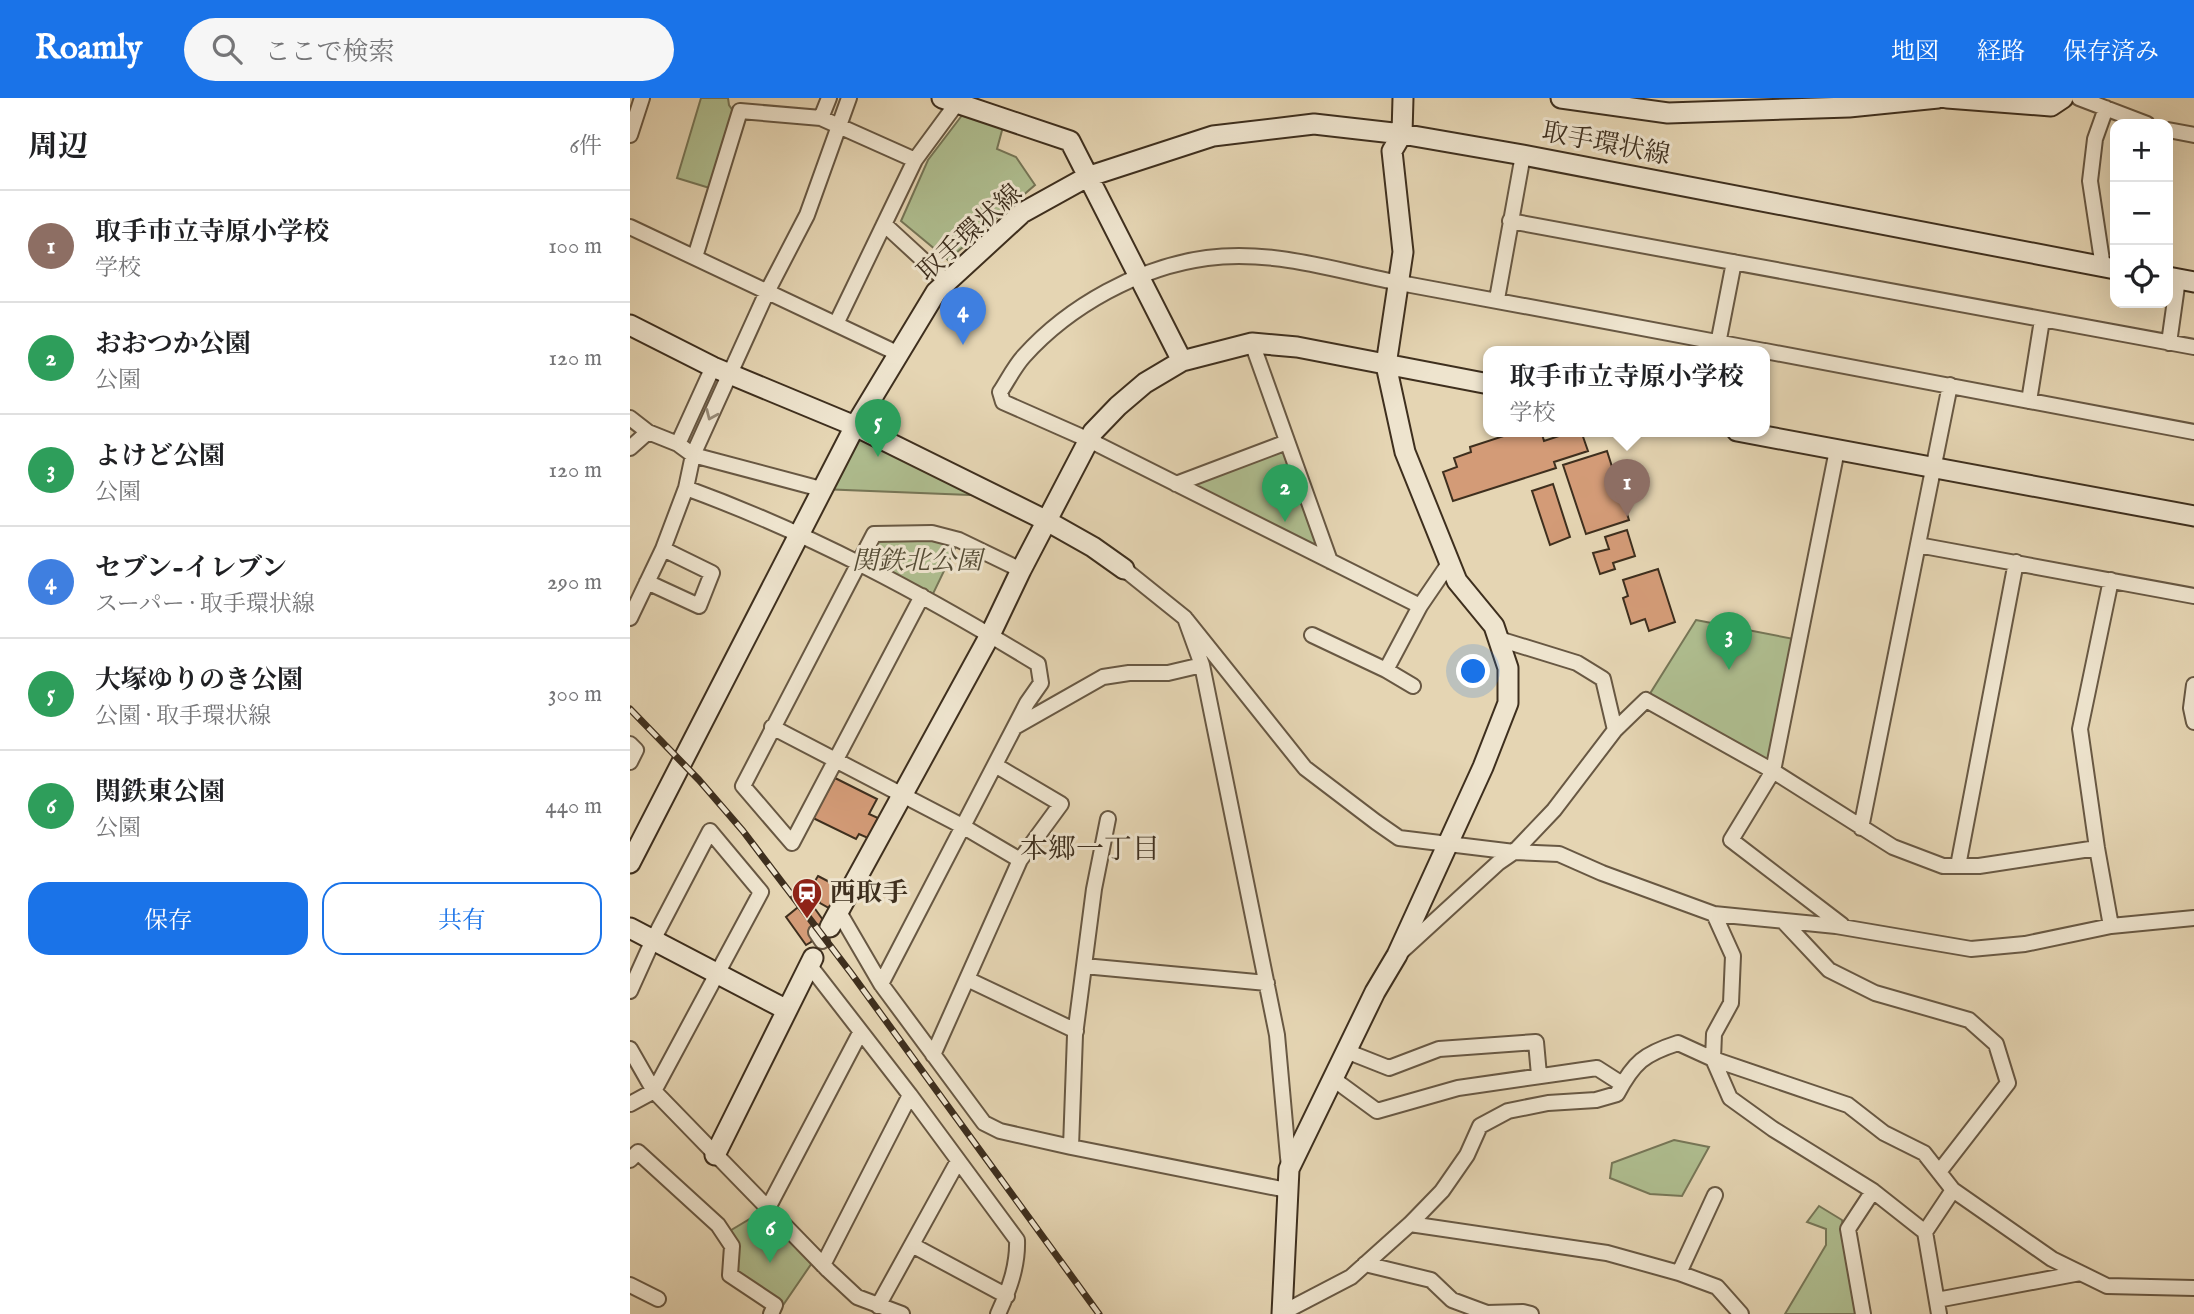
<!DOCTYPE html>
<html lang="ja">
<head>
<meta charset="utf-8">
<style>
  body { margin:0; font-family:"IM FELL English","Noto Serif JP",serif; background:#f6f6f6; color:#202124 }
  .controls { position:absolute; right:21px; top:21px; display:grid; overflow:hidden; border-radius:14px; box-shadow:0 7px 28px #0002 }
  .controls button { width:63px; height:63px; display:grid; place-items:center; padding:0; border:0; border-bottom:2px solid #e0e0e0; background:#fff; color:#202124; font:35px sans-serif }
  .you { position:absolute; left:844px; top:574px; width:24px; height:24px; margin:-18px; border:5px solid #fff; border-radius:50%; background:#1a73e8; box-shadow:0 0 0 10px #1a73e833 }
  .badge { display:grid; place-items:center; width:46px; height:46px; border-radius:50%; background:#1a73e8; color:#fff; font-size:23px; font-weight:700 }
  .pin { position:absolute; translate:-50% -58px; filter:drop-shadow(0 2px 4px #0008) }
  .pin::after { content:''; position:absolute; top:37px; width:24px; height:21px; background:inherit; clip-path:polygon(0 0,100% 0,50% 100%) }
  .popup { position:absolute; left:853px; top:248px; width:287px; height:91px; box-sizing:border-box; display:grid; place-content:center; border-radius:14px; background:#fff; filter:drop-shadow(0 2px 5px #0005); font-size:23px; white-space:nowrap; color:#757577 }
  .popup b { font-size:26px; color:#202124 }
  .popup::after { content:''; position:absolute; left:50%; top:100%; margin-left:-14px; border:14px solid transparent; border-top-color:#fff }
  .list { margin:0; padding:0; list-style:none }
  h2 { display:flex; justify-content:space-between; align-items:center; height:91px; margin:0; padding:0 28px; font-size:30px }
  h2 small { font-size:23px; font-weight:400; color:#757577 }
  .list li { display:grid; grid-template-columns:46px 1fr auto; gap:21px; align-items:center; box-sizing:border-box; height:112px; padding:0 28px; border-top:2px solid #e0e0e0 }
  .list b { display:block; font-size:26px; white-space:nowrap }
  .list p { margin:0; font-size:23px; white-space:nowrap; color:#757577 }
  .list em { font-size:23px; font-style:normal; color:#757577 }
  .actions { display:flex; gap:14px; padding:21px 28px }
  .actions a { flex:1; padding:16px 0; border:2px solid #1a73e8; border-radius:21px; text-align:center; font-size:24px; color:#1a73e8 }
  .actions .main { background:#1a73e8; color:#fff }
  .icon { flex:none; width:38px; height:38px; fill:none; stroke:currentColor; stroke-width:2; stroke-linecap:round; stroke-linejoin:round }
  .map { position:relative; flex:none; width:1564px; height:1216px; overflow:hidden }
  header { display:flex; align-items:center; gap:42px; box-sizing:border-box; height:98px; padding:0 35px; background:#1a73e8; color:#fff }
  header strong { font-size:33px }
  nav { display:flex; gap:38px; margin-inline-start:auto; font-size:24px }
  .search { width:490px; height:63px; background:#f6f6f6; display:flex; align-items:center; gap:18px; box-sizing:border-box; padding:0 24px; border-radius:38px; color:#757577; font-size:26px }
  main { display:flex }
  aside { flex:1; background:#fff }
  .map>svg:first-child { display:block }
  .green { fill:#afbe90; stroke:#767657; stroke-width:2 }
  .building { fill:#d39b77; stroke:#3e2f1e; stroke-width:2 }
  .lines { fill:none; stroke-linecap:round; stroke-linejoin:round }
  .street-casing { stroke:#685843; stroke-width:18 }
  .secondary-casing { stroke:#3e2f1e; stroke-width:23 }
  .street { stroke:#eee4ce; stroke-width:14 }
  .secondary { stroke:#eee4ce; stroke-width:19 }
  .rail-casing { stroke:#3e2f1e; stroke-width:7 }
  .rail { stroke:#eee4ce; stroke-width:4.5; stroke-dasharray:13; stroke-linecap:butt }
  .oneway { stroke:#968a76 }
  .labels { text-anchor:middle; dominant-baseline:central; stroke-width:6; stroke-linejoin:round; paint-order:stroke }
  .street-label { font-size:26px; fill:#3e2f1e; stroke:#eee4ce }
  .park-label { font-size:26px; font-style:italic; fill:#554c35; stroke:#eee4ce }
  .poi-label { font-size:26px; font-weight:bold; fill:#3e2f1e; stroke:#eee4ce; text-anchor:start }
  .neighbourhood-label { font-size:28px; fill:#3e2f1e; stroke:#eee4ce }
</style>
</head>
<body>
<header>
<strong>Roamly</strong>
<div class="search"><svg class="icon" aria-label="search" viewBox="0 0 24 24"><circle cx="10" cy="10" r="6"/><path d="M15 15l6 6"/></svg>ここで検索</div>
<nav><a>地図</a><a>経路</a><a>保存済み</a></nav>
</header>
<main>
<aside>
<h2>周辺<small>6件</small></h2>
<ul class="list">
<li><span class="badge" style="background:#8d6e63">1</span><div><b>取手市立寺原小学校</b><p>学校</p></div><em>100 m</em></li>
<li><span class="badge" style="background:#2e9e5b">2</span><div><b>おおつか公園</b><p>公園</p></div><em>120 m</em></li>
<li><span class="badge" style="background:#2e9e5b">3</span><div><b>よけど公園</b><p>公園</p></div><em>120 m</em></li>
<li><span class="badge" style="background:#3f7fe0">4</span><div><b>セブン-イレブン</b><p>スーパー · 取手環状線</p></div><em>290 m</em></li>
<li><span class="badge" style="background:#2e9e5b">5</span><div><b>大塚ゆりのき公園</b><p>公園 · 取手環状線</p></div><em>300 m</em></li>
<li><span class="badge" style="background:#2e9e5b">6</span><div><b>関鉄東公園</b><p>公園</p></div><em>440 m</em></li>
</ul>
<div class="actions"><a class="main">保存</a><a>共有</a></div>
</aside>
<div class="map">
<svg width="1564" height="1216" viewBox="0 0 1564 1216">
  <rect width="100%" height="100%" fill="#e5d5b3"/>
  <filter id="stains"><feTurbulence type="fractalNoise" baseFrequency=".00286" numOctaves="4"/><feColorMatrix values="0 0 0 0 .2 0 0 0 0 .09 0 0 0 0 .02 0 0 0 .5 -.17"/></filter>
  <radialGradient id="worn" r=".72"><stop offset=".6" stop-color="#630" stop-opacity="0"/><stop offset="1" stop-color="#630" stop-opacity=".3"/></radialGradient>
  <path class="green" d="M 71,0 L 98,0 L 99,7 L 108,20 L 86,92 L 47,80 Z
    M 333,16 L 374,25 L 367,51 L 386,59 L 405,87 L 318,162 L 271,123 L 298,62 Z
    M 225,328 L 365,398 L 191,391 Z
    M 657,344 L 700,463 L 546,386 Z
    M 244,436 L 329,442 L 300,502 L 229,464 Z
    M 1066,522 L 1169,542 L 1143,673 L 1016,602 Z
    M 1044,1042 L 1079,1049 L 1052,1098 L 1020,1096 L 980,1080 L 982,1065 Z
    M 1189,1108 L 1212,1122 L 1227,1216 L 1155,1216 L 1196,1147 L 1196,1131 L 1177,1124 Z
    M 138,1110 L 186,1159 L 147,1216 L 99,1172 L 93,1137 Z"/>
  <path class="building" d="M 882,333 L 911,333 L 914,343 L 944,333 L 951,333 L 958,353 L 924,364 L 926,370 L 823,403 L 813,374 L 827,369 L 824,360 L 841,354 L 840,349 L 877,337 L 876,335 Z
    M 977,353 L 999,422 L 956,436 L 933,367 Z
    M 923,386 L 940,439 L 920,447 L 902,393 Z
    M 997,432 L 1005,458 L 983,465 L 985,471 L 970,476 L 963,455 L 979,451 L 975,439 Z
    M 1028,471 L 1045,524 L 1019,533 L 1015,521 L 1001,526 L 993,500 L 998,498 L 993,482 Z
    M 205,680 L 247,701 L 239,716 L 248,720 L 238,740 L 229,736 L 226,741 L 183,720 Z
    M 188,778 L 209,789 L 199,810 L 190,805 L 182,788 Z
    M 178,801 L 193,822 L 181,844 L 176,847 L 156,819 Z"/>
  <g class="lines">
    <g class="street-casing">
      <path id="street" d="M 199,0 L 191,20 L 285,62
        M 219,0 L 177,117 L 137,194 L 63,357 L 56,390 C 182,436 293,496 408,566 L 411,585 L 397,605 L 251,886
        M 1449,0 L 1517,26
        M 1538,32 L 1564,37
        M 0,37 L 12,0
        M 881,121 L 880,123 L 1564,249
        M 254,126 L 317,184
        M 0,129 L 269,256
        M 65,159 L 110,13 L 191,20
        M 1473,169 L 1460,83 L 1465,41 L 1476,10
        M 867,201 L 893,57
        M 206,226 L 285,62 L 327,5 L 329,0
        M 622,245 L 700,463
        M 1539,245 L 1548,181
        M 1087,251 L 1104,164
        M 1135,253 L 1564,334
        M 1399,303 L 1412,222
        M 0,320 L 18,334 L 48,346 L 63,357 L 191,391
        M 48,346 L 83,269
        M 0,350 L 18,334
        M 1207,352 L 1143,673 L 1101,742 L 1212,827
        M 546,386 L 657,344
        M 1288,447 L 1564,498
        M 494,471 L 555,520 L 572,567 L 647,937 L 659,1070
        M 1481,482 L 1450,631 L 1467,750 L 1481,828
        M 17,484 L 69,508 L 82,475 L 33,451
        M 292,498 L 162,745 L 113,688 L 244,436 L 302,435 L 329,442 L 391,472
        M 790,508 L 459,342 L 373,304 L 370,294 C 378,282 384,269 394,258 C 439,208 509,169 577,160 C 643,151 706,173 770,185 C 891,207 1013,230 1134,253
        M 0,520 L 33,451 L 56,390
        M 555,520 L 675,670 L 746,724 L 769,740 L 884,754 L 924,712 L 985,632 L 1016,602 L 1143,673 L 1263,749 L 1313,768 L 1349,768 L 1467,750
        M 682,537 L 756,572 L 783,588
        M 869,541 L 947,565 L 973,581 L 985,632
        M 756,572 L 790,508 L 820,464
        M 1564,587 L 1561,610 L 1564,624
        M 142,629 L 334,729 L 390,762 L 303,957
        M 385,629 L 473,579 L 499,575 L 538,575 L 572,567
        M 0,646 L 6,652 L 0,664
        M 365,667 L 431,706 L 390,762
        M 1231,730 L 1320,287
        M 1328,768 L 1386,464
        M 209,814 L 251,886 L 354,1025 L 370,1033 L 441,1049 L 657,1092
        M 1084,816 L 1103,858 L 1101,905 L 1084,936 L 1083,961 L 1218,1007 L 1254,1035 L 1294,1055 L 1323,1092 L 1422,1161 L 1477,1188 L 1564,1190
        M 1153,823 L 1199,872 L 1245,895 L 1339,922 L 1366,946 L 1378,985 L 1309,1074
        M 186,834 L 192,843
        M 773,852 L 868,765 L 884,754 L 929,756 L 972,775 L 1084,816 L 1206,828 L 1341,851 L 1395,846 L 1481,828 L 1564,820
        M 180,868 L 280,997 L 387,1142 C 388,1168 379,1192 368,1216
        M 454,868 L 637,885
        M 337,881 L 446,933
        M 0,893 L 23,842 L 80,733 L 131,794 L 24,993 L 0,1006
        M 0,951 L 24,993 L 198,1172 L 227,1199 L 272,1216
        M 716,953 L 759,970 L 809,951 L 906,944 L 909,977
        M 702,980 L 747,1013 L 828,990 L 967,970 L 992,986
        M 441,1049 L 445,937 L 464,791 L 478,721
        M 0,1062 L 8,1054 L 88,1127 L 102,1148 L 100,1177 L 145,1207 L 141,1216
        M 138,1110 L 230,935
        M 780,1126 L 977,1155 L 1049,1175 L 1087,1189 L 1111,1216
        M 1295,1134 L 1323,1092
        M 282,1147 L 377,1198
        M 735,1166 L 801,1182 L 822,1202 L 857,1215 L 893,1214 L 901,1216
        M 193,1167 L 280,997
        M 1049,1175 L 1085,1097
        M 0,1187 L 28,1201
        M 1307,1202 L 1450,1175
        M 248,1208 L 328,1063
        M 652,1215 L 721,1179 L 780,1126 L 812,1093 L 837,1057 L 850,1028 L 878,1013 L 918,1005 L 966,1002 L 987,996 C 1004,964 1014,956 1048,945 L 1083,961 L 1100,1000 L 1143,1031 L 1243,1093 L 1295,1134 L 1309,1216
        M 1233,1216 L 1218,1131 L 1243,1093"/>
    </g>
    <g class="secondary-casing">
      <path id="secondary" d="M 312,0 L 440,43 L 552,263
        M 931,0 L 1038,15 L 1219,9 L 1308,0
        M 1317,0 L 1421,8 L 1433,0
        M 1538,179 L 1564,184
        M 0,227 L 83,269 L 225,328 L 417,423 L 463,449 L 494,471
        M 1107,333 L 1564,418
        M 0,765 L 225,328 L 306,194 L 392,115 L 457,79 L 583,38 L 684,26 L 772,36 L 893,57 L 1485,171
        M 200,829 L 360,537 L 391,472 L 463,334 L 488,308 L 515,285 L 552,263 L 622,245 L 667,249 L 859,286
        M 0,830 L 157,912
        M 85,1057 L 183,860
        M 652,1216 L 659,1071 L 745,894 L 767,857 L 853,669 L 878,605 L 878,570 L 864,528 L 827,483 L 775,354 L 756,267 L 773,154 L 762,53 L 772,36 L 773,0"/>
    </g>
    <use href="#street" class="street"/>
    <use href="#secondary" class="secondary"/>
    <g class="rail-casing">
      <path id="rail" d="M 0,611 L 69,682 L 113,733 L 221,875 L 469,1216"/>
    </g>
    <use href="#rail" class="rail"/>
  </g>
  <defs><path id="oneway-chevron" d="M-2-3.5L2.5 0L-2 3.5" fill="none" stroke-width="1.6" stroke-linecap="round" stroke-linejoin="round" transform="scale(1.75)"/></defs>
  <use class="oneway" href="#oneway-chevron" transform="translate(81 317) rotate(114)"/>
  <defs>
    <g id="station-pin" transform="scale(1.575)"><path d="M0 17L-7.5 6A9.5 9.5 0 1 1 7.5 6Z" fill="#8f2418" stroke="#eee4ce"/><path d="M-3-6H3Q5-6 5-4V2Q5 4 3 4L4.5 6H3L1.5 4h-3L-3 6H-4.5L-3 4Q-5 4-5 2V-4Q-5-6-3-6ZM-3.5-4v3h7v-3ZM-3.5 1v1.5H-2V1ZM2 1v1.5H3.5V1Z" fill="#fff"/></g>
  </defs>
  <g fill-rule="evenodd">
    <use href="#station-pin" x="177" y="795"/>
  </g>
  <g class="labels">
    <g class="street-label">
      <text transform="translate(976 46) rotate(11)">取手環状線</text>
      <text transform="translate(340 135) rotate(-42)">取手環状線</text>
    </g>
    <g class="park-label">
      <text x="287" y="463">関鉄北公園</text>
    </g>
    <g class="poi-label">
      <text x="200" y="795">西取手</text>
    </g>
    <g class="neighbourhood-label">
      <text x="460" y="752">本郷一丁目</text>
    </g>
  </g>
  <rect width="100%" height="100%" filter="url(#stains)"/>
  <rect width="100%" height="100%" fill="url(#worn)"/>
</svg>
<div class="controls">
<button>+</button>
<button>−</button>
<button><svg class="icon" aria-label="locate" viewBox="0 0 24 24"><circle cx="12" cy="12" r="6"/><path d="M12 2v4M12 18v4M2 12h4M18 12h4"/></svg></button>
</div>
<div class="you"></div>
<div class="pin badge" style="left:997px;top:419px;background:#8d6e63">1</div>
<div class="popup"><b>取手市立寺原小学校</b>学校</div>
<div class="pin badge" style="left:655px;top:424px;background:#2e9e5b">2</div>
<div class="pin badge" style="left:1099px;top:572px;background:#2e9e5b">3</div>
<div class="pin badge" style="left:333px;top:247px;background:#3f7fe0">4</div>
<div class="pin badge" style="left:248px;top:359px;background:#2e9e5b">5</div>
<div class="pin badge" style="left:140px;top:1165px;background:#2e9e5b">6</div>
</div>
</main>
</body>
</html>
